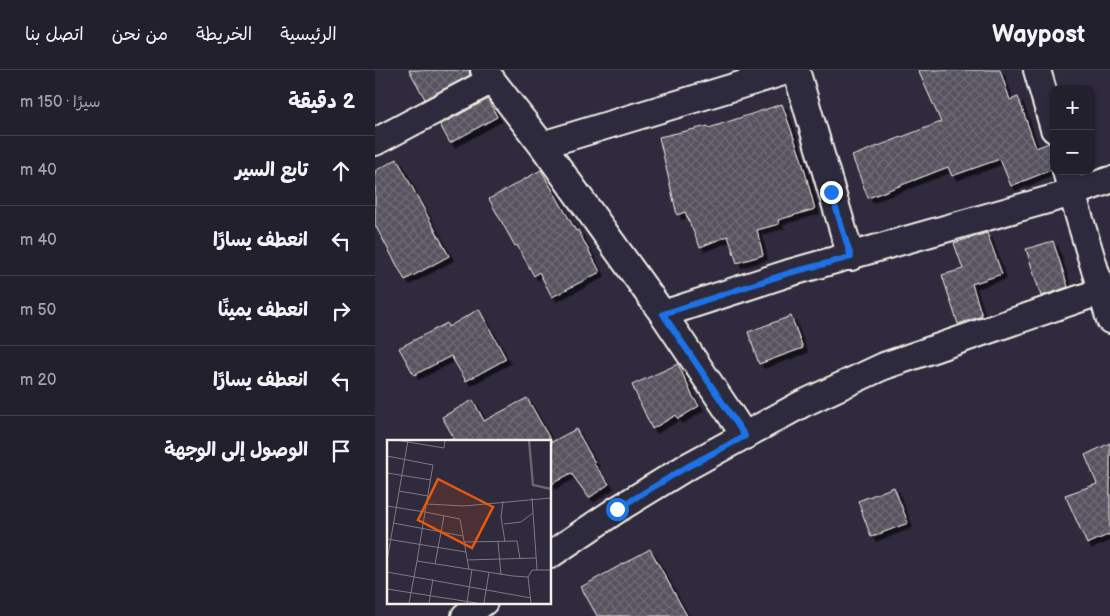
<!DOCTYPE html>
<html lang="ar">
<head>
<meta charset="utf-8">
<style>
  body { margin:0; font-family:"Balsamiq Sans","Playpen Sans Arabic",sans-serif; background:#2b2836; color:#f1f3f6; direction:rtl }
  .controls { position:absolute; right:15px; top:15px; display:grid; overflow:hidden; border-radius:10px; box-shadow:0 1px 4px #0004 }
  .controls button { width:45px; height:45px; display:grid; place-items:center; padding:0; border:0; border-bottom:1px solid #403e4a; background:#23202e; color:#f1f3f6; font:25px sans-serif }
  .stop { position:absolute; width:15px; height:15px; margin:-11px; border:4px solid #1a73e8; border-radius:50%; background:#fff }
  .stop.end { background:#1a73e8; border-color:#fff; box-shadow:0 1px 5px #0008 }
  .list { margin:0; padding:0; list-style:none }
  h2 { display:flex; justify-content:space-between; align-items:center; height:65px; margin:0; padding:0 20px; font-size:21px }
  h2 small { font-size:16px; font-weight:400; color:#a3a3aa }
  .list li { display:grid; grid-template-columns:32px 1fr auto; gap:15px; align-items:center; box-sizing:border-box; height:70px; padding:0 20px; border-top:1px solid #403e4a }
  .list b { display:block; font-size:19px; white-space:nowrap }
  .list em { font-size:16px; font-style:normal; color:#a3a3aa }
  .icon { flex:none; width:28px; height:28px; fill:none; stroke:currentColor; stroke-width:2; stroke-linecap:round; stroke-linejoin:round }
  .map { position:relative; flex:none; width:735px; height:546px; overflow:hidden; direction:ltr }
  header { display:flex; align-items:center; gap:30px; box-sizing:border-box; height:70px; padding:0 25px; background:#23202e; border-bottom:1px solid #403e4a }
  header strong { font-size:24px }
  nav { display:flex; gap:28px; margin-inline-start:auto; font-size:18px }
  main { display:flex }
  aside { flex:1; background:#23202e }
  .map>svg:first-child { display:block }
  .building { fill:url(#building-cross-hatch); stroke:#f4f1e8; filter:url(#shadow) }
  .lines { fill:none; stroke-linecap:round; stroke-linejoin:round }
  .minor-casing { stroke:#f4f1e8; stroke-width:30 }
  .minor { stroke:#2f2a3d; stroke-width:26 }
  .route { stroke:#1a73e8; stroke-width:6 }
  .inset-river { fill:none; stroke:#6a6670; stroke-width:2.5 }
  .inset-road { fill:none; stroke:#7e7a81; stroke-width:1 }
  .view { fill:#e8590c; fill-opacity:0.15; stroke:#e8590c; stroke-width:2.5 }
  .inset-edge { fill:none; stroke:#f4f1e8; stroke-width:2.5 }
</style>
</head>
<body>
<header>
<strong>Waypost</strong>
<nav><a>الرئيسية</a><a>الخريطة</a><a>من نحن</a><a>اتصل بنا</a></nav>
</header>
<main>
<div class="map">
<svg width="735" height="546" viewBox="0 0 735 546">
  <defs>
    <pattern id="building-cross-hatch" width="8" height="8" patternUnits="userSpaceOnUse" patternTransform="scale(1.25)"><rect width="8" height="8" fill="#56525f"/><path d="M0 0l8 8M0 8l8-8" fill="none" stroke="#6f6b76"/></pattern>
    <filter id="shadow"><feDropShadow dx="4.5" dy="4.5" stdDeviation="0" flood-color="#0009"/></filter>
  </defs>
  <rect width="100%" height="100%" fill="#2f2a3d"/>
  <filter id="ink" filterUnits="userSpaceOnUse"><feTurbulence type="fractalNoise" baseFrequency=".02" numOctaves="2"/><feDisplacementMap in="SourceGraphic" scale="10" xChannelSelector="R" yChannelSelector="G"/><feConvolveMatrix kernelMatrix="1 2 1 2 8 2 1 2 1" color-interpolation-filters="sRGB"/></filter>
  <g filter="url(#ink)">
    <path class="building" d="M 34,0 L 94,0 L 95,5 L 50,29 Z
      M 543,0 L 625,0 L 635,30 L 643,27 L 661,78 L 674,73 L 679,74 L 679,93 L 676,100 L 636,116 L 625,89 L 577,106 L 573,97 L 493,128 L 477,86 L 566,52 Z
      M 113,29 L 122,47 L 75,73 L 65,55 Z
      M 407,34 L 427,91 L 440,139 L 403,150 L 404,154 L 382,160 L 388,185 L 362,193 L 353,166 L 325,177 L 310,142 L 302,145 L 284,67 L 333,56 L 334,58 Z
      M 22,89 L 74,186 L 30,210 L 0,155 L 0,101 Z
      M 166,100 L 201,161 L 203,160 L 225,202 L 177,227 L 164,202 L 159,206 L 142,175 L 140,176 L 114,129 Z
      M 612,163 L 627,204 L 597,214 L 607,246 L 583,254 L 567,205 L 588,199 L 579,173 Z
      M 678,171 L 693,217 L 666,226 L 651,179 Z
      M 104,239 L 131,289 L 91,311 L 76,286 L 39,305 L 24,278 L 72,253 L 73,257 Z
      M 416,246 L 428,278 L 384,294 L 373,262 Z
      M 303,294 L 317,325 L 324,336 L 303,349 L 301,345 L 277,359 L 257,315 Z
      M 152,328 L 176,371 L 73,371 L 79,368 L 67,347 L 98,330 L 109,351 Z
      M 201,359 L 220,393 L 219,394 L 234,414 L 214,428 L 196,403 L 175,415 L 175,373 Z
      M 735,373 L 735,464 L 712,474 L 690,425 L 722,414 L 710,385 Z
      M 519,417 L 533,453 L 496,467 L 483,431 Z
      M 275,479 L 312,546 L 222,546 L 206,517 Z"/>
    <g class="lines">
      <g class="minor-casing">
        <path id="minor" d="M 109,0 L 167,75 L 288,244 L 414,203 L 697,123 L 691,101
          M 421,0 L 476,187
          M 662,0 L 679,59
          M 0,72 L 117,10
          M 167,75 L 415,0
          M 735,110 L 697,123 L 735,250
          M 288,244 L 370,366
          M 175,485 L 243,439 L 310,398 L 427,334 L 509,296 L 727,221
          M 90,546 L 109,532"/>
      </g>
      <use href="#minor" class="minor"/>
    </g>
  </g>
  <g class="lines" filter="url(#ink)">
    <path class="route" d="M 242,439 L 310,398 L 370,366 L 288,244 L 414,203 L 476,187 L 456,122"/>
  </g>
  <g transform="translate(12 370)">
    <rect width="164" height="164" fill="#2f2a3d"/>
    <path class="inset-river" d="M 142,0 L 146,45 L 164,49"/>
    <path class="inset-road" d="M 9,0 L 57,8 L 58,0M 0,16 L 46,25 L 38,72 L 0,66M 0,33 L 44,40M 12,51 L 41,56M 145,58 L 150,130M 116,61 L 114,77 L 118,102M 40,64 L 77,66 L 164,58M 6,83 L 76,96M 117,84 L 134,82 L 146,73M 0,99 L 79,112M 77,102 L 130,101 L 133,119M 111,102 L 114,135M 80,120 L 149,118M 0,121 L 21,0M 30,121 L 38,72 L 73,79 L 82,129M 48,124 L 57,76M 0,132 L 144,158M 141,137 L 144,163M 0,149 L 90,163M 22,163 L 30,121 L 126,136 L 141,137 L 145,130 L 164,130M 42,163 L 46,139M 80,163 L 85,129M 97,163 L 102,132"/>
    <path class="view" d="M 51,39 L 106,67 L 85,108 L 31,80 Z"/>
    <rect width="164" height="164" class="inset-edge"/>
  </g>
</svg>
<div class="controls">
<button>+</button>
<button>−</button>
</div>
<div class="stop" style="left:242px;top:439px"></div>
<div class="stop end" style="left:456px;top:122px"></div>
</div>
<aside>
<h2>2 دقيقة<small>سيرًا · 150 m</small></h2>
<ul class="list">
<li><svg class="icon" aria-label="ahead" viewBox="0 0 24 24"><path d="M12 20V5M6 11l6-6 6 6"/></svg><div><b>تابع السير</b></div><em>40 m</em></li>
<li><svg class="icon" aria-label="left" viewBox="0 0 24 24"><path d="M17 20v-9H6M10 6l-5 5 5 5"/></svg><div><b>انعطف يسارًا</b></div><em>40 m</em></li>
<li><svg class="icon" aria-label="right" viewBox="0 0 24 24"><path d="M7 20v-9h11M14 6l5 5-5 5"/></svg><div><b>انعطف يمينًا</b></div><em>50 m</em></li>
<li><svg class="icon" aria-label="left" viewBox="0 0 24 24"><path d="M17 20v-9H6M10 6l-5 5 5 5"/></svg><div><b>انعطف يسارًا</b></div><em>20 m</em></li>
<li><svg class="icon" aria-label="arrive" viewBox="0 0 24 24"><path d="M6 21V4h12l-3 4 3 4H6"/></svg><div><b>الوصول إلى الوجهة</b></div></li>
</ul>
</aside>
</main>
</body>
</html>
